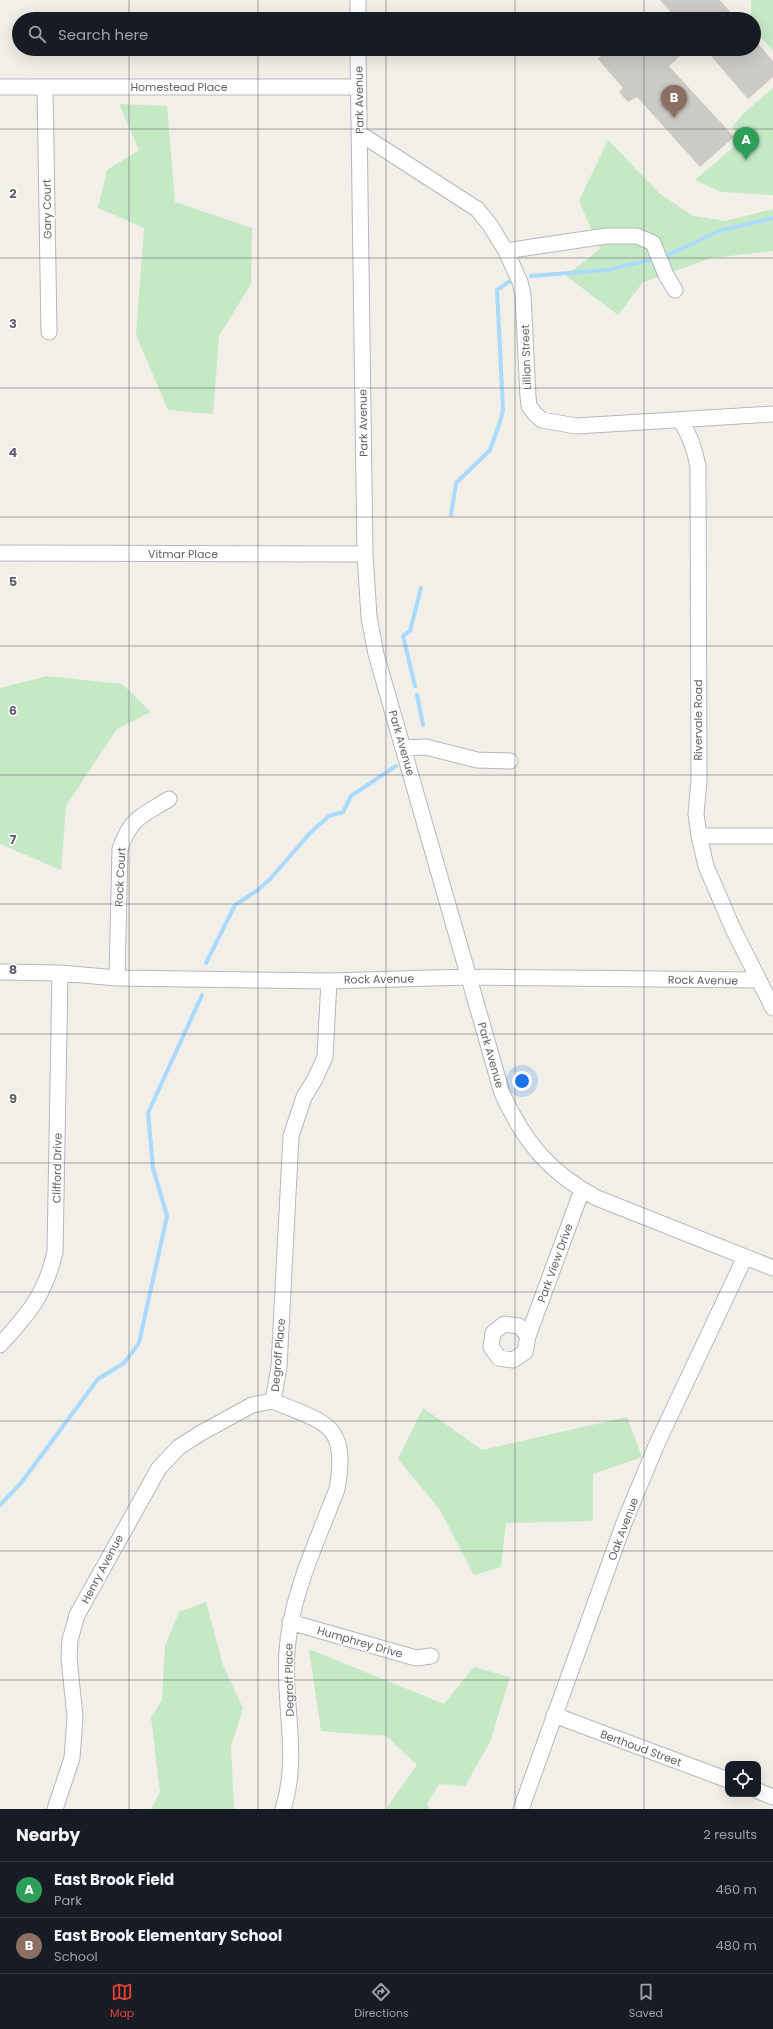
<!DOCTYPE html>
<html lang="en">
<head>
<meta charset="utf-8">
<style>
  body { margin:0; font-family:Poppins,sans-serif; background:#242831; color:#f1f3f6 }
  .controls { position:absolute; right:12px; bottom:12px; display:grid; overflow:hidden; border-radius:8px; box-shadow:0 4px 16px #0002 }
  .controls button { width:36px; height:36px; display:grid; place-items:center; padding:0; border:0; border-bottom:1px solid #363941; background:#171b24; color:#f1f3f6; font:20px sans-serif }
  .you { position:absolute; left:522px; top:1081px; width:14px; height:14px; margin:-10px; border:3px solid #fff; border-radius:50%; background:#1a73e8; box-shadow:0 0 0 6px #1a73e833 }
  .badge { display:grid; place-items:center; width:26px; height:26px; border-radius:50%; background:#ea4335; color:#fff; font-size:13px; font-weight:700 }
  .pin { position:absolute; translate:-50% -33px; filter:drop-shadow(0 1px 2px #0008) }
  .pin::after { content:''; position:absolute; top:21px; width:14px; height:12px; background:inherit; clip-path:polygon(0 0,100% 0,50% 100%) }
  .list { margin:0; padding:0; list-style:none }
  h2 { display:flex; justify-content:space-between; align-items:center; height:52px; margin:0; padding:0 16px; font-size:17px }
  h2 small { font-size:13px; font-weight:400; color:#9ea1a6 }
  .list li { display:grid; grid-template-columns:26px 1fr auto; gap:12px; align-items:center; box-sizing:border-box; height:56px; padding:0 16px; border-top:1px solid #363941 }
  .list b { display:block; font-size:15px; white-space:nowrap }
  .list p { margin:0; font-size:13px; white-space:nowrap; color:#9ea1a6 }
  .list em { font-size:13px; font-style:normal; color:#9ea1a6 }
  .icon { flex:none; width:22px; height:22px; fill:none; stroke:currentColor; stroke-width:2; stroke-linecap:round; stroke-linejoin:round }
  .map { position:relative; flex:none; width:773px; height:1809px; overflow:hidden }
  .search { position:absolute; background:#171b24; box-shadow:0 4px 16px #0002; left:12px; right:12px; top:12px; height:44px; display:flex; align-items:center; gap:10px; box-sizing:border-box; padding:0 14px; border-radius:22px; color:#9ea1a6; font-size:15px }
  .sheet { height:164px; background:#171b24 }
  nav { display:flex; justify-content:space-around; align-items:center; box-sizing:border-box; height:56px; border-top:1px solid #363941; background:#171b24; font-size:11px; color:#9ea1a6 }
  nav a { display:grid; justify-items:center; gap:2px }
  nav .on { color:#ea4335 }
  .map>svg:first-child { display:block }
  .green { fill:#c5e8c5 }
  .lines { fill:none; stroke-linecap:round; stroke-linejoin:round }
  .stream { stroke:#aadaff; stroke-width:4 }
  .building { fill:#cccac5 }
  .minor-casing { stroke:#b5b8bc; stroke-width:17 }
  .minor { stroke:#fff; stroke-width:15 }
  .grid { fill:none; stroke:#5f6368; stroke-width:1; stroke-opacity:0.55 }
  .labels { text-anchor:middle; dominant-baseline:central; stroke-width:3; stroke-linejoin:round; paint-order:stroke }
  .street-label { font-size:11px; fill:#5f6368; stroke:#fff }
  .grid-label { font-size:13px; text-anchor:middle; font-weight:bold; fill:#5f6368; stroke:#fff; stroke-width:3; stroke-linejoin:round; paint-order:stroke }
</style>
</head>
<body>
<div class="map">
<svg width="773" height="1809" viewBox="0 0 773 1809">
  <rect width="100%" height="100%" fill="#f1efe8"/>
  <path class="green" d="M 751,0 L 773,0 L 773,51 L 754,29 L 754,19 L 751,19 Z
    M 773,88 L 773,195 L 721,192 L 695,180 L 742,140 L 732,127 L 746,111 Z
    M 119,104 L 167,106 L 175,202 L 252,228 L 251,284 L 219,336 L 213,414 L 168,410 L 136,335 L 144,228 L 98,208 L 107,170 L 139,150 Z
    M 608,140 L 659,193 L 693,216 L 725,221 L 773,209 L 773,251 L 712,258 L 643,282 L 618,315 L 566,276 L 600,249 L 579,201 Z
    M 47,676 L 122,684 L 151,712 L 117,729 L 66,806 L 61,870 L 0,844 L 0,688 Z
    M 423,1408 L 482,1450 L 627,1417 L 642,1457 L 593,1474 L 593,1521 L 506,1523 L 501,1567 L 474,1575 L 440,1510 L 398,1459 Z
    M 206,1602 L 223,1665 L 243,1708 L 231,1747 L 234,1809 L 151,1809 L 160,1792 L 151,1717 L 162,1700 L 165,1646 L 179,1612 Z
    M 309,1649 L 444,1704 L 474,1667 L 510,1677 L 490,1742 L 465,1786 L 439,1784 L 427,1804 L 430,1809 L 386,1809 L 417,1765 L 386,1736 L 321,1731 Z"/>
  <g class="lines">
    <path class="stream" d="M 668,255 L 719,231 L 773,218
      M 531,276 L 607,270 L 654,259
      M 451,515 L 456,483 L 490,450 L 501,419 L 503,409 L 497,290 L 510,281
      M 415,686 L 403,636 L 410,631 L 421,588
      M 417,695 L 423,725
      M 206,963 L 235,905 L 258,890 L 271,878 L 310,833 L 329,816 L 343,812 L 351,796 L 396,766
      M 0,1505 L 21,1483 L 98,1379 L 124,1363 L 139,1343 L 167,1216 L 153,1168 L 148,1113 L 202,995"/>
  </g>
  <path class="building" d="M 660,0 L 720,0 L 736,19 L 662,19 L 670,11 Z
    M 754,39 L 773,61 L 773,77 L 748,99 L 705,49 L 754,49 Z
    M 608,49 L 688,49 L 669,66 L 734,137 L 700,167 L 637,97 L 628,102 L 619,92 L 623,88 L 598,59 Z"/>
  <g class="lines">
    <g class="minor-casing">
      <path id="minor" d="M 358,0 L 358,19
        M 358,49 L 365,554 L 369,617 L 376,654 L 502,1093 C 524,1142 550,1173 597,1198 L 773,1268
        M 0,87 L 358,87
        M 45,87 L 49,332
        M 359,133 L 477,209 L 490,225 L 506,251 L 520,282 L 523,295 L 528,397 L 529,406 L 535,414 L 542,420 L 576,426 L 773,414
        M 506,251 L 606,236 L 637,236 L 653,243 L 666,275 L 675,290
        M 680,420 C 690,435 695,449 698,467 L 699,780 L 696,814 L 699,836 L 706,866 L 733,929 L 773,1008
        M 0,553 L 365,554
        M 403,748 L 426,747 L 477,760 L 510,761
        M 699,836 L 773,836
        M 0,972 L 60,973 L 117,978 L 329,981 L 468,977 L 758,980
        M 117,978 L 120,849 C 131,817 142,816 169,799
        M 504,1324 L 519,1326 L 528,1336 L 525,1352 L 513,1360 L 499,1358 L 491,1347 L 493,1333 Z
        M 528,1336 L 582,1190
        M 0,1345 C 29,1313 45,1295 55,1252 L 60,973
        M 273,1401 C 325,1423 349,1423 337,1489 C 317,1542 291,1594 287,1651 C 283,1705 300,1757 283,1809
        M 273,1401 L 279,1367 L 291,1136 L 304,1097 L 315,1079 L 325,1057 L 329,981
        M 290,1622 L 416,1658 L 431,1656
        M 554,1715 L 728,1780
        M 758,1791 L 773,1797
        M 55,1809 L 72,1758 L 75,1717 L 69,1658 L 70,1640 L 77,1615 L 159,1468 L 179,1447 L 201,1433 L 252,1405 L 273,1401
        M 521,1809 L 624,1523 L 656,1446 L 745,1257"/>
    </g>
    <use href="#minor" class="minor"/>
  </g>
  <path class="grid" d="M 129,0 L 129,19M 258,0 L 258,19M 386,0 L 386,19M 515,0 L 515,19M 644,0 L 644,19M 129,49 L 129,1809M 258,49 L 258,1809M 386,49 L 386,1809M 515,49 L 515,1809M 644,49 L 644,1809M 0,129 L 773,129M 0,258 L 773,258M 0,388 L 773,388M 0,517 L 773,517M 0,646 L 773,646M 0,775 L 773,775M 0,904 L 773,904M 0,1034 L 773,1034M 0,1163 L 773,1163M 0,1292 L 773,1292M 0,1421 L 773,1421M 0,1551 L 773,1551M 0,1680 L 773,1680"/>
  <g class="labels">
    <g class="street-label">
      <text x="179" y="87">Homestead Place</text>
      <text transform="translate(359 100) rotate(-91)">Park Avenue</text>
      <text transform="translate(47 209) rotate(-91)">Gary Court</text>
      <text transform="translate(526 357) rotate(-92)">Lillian Street</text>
      <text transform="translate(363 423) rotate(-91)">Park Avenue</text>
      <text x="183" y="554">Vitmar Place</text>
      <text transform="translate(698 720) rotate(-90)">Rivervale Road</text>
      <text transform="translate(402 743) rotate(74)">Park Avenue</text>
      <text transform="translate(120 877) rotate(-87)">Rock Court</text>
      <text transform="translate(379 979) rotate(-1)">Rock Avenue</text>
      <text transform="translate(703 980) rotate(1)">Rock Avenue</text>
      <text transform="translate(491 1055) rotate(74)">Park Avenue</text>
      <text transform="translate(57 1168) rotate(-89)">Clifford Drive</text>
      <text transform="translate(555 1263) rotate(-70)">Park View Drive</text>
      <text transform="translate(278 1355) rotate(-85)">Degroff Place</text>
      <text transform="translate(623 1529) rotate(-69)">Oak Avenue</text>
      <text transform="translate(102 1569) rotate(-62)">Henry Avenue</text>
      <text transform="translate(360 1642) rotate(16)">Humphrey Drive</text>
      <text transform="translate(289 1680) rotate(-91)">Degroff Place</text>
      <text transform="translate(641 1748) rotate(20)">Berthoud Street</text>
    </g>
  </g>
  <g class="grid-label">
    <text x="13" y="198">2</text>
    <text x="13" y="328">3</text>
    <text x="13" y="457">4</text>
    <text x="13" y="586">5</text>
    <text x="13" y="715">6</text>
    <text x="13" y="844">7</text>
    <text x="13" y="974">8</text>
    <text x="13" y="1103">9</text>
  </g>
</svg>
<div class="controls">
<button><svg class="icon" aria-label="locate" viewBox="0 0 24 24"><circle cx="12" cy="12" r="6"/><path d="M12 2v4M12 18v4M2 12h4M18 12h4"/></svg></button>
</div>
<div class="you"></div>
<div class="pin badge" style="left:746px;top:160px;background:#2e9e5b">A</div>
<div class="pin badge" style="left:674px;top:118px;background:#8d6e63">B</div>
<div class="search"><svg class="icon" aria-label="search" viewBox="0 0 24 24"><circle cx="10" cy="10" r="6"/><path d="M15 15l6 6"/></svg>Search here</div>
</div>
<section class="sheet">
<h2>Nearby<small>2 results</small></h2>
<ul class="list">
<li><span class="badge" style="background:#2e9e5b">A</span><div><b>East Brook Field</b><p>Park</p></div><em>460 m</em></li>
<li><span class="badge" style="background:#8d6e63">B</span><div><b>East Brook Elementary School</b><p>School</p></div><em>480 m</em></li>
</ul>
</section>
<nav>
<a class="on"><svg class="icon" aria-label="map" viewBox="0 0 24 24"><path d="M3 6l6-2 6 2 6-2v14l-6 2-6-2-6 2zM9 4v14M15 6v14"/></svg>Map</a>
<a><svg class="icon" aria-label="directions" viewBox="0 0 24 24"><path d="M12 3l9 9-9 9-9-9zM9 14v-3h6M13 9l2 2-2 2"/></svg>Directions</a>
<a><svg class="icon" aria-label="saved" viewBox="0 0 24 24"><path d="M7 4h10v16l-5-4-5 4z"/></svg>Saved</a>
</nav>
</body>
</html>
